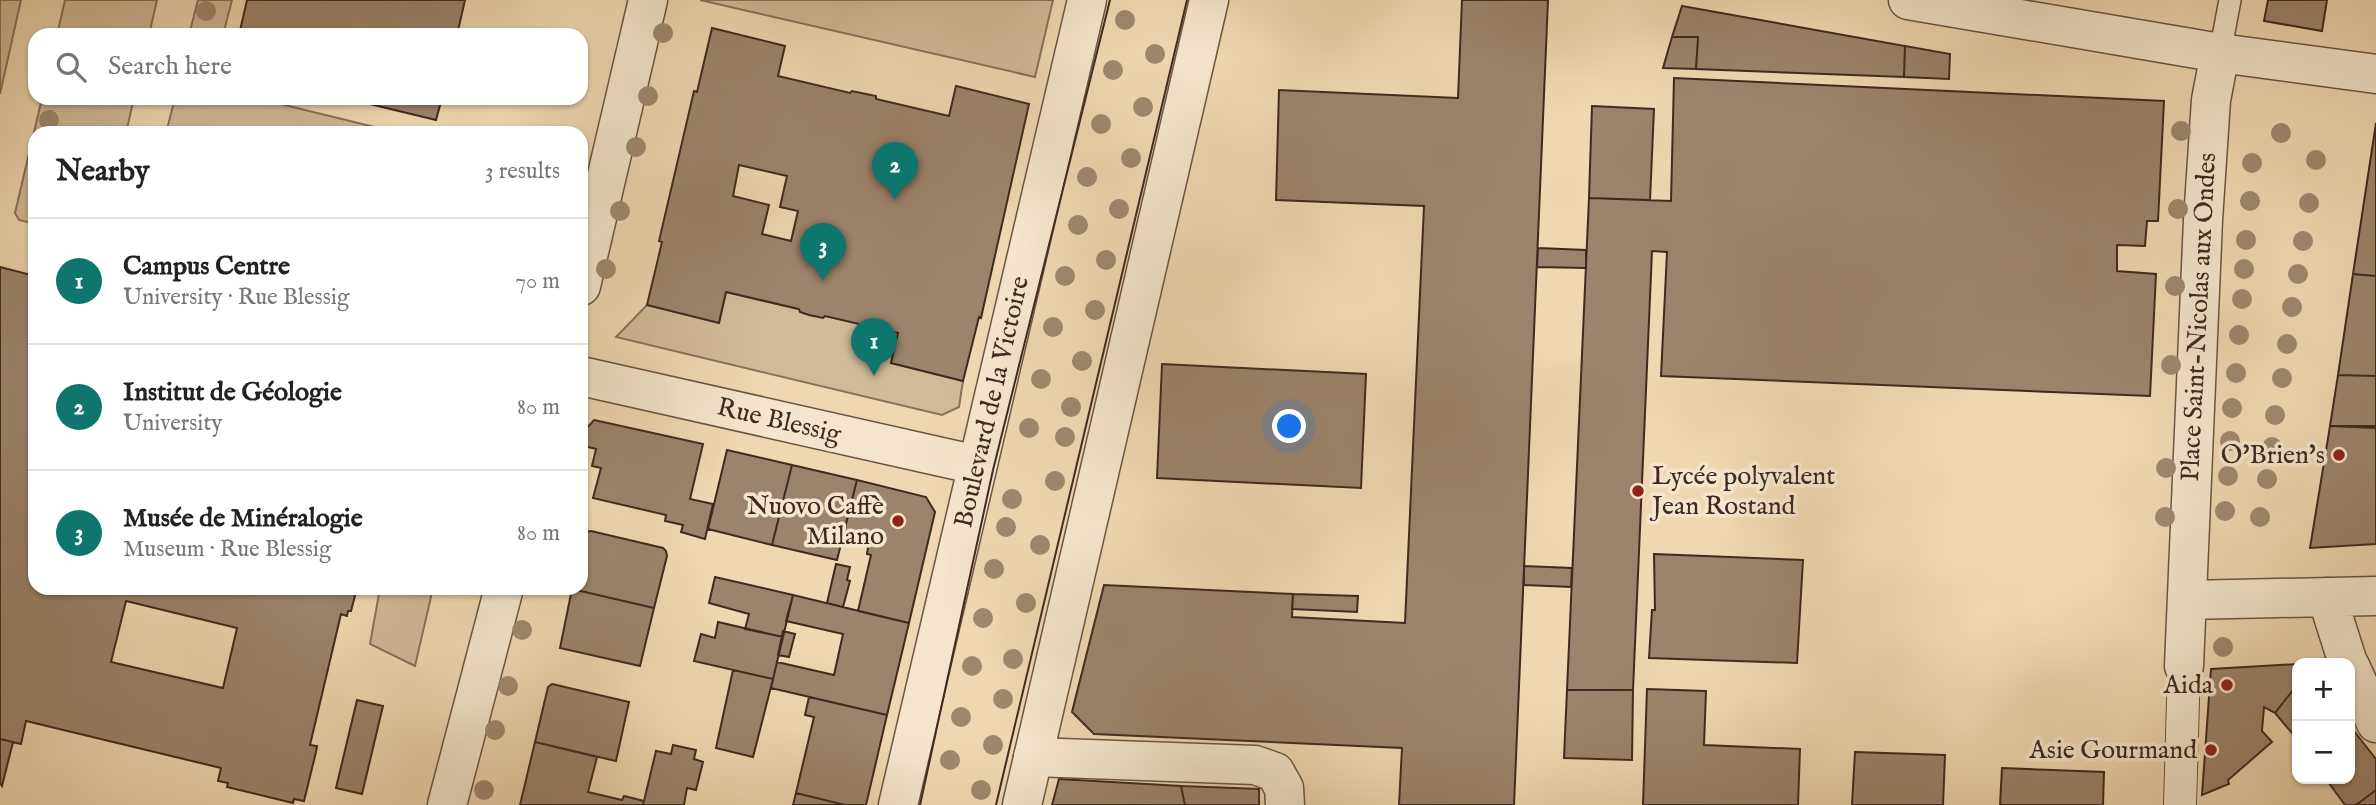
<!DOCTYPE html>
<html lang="en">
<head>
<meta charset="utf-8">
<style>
  body { margin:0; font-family:"IM FELL English",serif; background:#f6f6f6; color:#222 }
  .controls { position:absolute; right:21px; bottom:21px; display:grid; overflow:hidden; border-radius:14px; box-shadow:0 2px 5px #0004 }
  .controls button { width:63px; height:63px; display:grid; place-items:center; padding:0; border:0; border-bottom:2px solid #e0e0e0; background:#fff; color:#222; font:35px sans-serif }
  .you { position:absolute; left:1290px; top:427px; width:24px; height:24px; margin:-18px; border:5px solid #fff; border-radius:50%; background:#1a73e8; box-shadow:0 0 0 10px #1a73e833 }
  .badge { display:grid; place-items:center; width:46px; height:46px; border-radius:50%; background:#0f766e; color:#fff; font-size:23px; font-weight:700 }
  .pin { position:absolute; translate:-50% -58px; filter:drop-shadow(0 2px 4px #0008) }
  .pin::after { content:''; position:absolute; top:37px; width:24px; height:21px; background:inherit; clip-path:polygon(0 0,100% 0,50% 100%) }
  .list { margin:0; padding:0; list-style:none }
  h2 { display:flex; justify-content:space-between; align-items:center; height:91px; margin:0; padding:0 28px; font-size:30px }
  h2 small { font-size:23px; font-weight:400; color:#767676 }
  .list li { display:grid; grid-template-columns:46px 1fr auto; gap:21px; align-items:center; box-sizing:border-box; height:126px; padding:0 28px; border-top:2px solid #e0e0e0 }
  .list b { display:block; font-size:26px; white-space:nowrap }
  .list p { margin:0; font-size:23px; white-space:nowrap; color:#767676 }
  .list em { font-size:23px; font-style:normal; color:#767676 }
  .icon { flex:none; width:38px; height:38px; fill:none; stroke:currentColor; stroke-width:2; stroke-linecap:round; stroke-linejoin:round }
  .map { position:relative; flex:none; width:2376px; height:805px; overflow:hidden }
  .search { position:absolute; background:#fff; box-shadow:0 2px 5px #0004; left:28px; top:28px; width:560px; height:77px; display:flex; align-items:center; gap:18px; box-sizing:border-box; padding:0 24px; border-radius:21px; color:#767676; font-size:26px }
  .panel { position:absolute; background:#fff; box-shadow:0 2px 5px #0004; left:28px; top:126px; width:560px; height:469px; border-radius:21px }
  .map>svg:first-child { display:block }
  .green { fill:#d2b998; stroke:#89715c; stroke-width:2 }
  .building { fill:#9c836b; stroke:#402920; stroke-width:2; fill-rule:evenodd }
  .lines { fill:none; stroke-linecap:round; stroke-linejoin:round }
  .service-casing { stroke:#6c5444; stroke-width:24 }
  .pedestrian-casing { stroke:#6c5444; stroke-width:34 }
  .minor-casing { stroke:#6c5444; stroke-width:41 }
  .tertiary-casing { stroke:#6c5444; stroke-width:41 }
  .service { stroke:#f5e5cc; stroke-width:21 }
  .pedestrian { stroke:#f5e5cc; stroke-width:32 }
  .minor { stroke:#f5e5cc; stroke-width:38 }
  .tertiary { stroke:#f5e5cc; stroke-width:38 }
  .tram { stroke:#402920; stroke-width:2 }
  .tree { fill:#9f876e }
  .poi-dot { fill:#8f2418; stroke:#f5e5cc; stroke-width:2.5 }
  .labels { text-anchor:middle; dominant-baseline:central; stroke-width:7; stroke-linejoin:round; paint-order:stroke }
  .street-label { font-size:26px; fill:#402920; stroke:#f5e5cc }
  .poi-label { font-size:26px; fill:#402920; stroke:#f5e5cc; text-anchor:end }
</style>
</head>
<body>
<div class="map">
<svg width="2376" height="805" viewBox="0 0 2376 805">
  <rect width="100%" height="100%" fill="#f0d7b1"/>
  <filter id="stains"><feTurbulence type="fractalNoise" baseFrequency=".00286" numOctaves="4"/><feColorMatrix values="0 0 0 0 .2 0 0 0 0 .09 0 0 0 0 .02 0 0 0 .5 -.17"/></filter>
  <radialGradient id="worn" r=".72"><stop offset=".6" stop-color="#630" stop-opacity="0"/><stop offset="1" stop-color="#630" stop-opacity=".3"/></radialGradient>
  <path class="green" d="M 0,0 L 21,0 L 0,94 Z
    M 65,0 L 157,0 L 149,35 L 57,35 Z
    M 198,0 L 232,0 L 223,35 L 189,35 Z
    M 700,0 L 1053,0 L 1035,77 Z
    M 42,98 L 134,98 L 126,133 L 35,133 L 35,224 L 19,220 L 15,213 Z
    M 175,98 L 256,98 L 399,133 L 166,133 Z
    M 726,292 L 898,333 L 891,363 L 963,381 L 959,407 L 942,415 L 616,337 L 647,305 L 719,322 Z
    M 380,588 L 433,588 L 415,666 L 370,644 Z"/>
  <path class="building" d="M 247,0 L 465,0 L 457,35 L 239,35 Z
    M 1462,0 L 1548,0 L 1514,805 L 1399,805 L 1402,748 L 1094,734 L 1072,712 L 1104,585 L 1293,594 L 1292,617 L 1405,623 L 1424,206 L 1276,200 L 1279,90 L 1458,98 Z
    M 2268,0 L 2327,0 L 2322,31 L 2264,21 Z
    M 1682,6 L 1905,46 L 1904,77 L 1696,69 L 1698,37 L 1672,37 Z
    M 712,28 L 785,46 L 778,76 L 850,93 L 852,91 L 876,96 L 876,99 L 949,116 L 956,86 L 1029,104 L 981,318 L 979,317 L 963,381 L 891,363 L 898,333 L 825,316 L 823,318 L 809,315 L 800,312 L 799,309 L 726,292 L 719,323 L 647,305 L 662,242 L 659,241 L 694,91 L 697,92 ZM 739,165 L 787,176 L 780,207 L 798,211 L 791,241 L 762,234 L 769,205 L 733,196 Z
    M 1672,37 L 1698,37 L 1696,69 L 1663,68 Z
    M 1905,46 L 1950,54 L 1949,79 L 1904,77 Z
    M 1674,78 L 2164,101 L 2158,221 L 2147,221 L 2145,246 L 2117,245 L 2117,271 L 2156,274 L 2150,396 L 1661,376 L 1667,252 L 1652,251 L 1633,690 L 1567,690 L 1589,198 L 1671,201 Z
    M 345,98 L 442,98 L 436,120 Z
    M 1592,106 L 1654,109 L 1650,200 L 1589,198 Z
    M 2376,123 L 2376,276 L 2353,274 Z
    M 1538,248 L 1586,250 L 1586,268 L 1537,267 Z
    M 0,267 L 35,276 L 35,588 L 357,588 L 351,611 L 348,611 L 347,616 L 341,614 L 310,745 L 317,746 L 316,752 L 304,801 L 294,799 L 293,803 L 227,787 L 228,783 L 218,781 L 221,768 L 26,721 L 21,744 L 0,739 ZM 126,601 L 237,628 L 223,688 L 111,662 Z
    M 2353,274 L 2376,276 L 2376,376 L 2338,375 Z
    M 1162,364 L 1366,374 L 1361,488 L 1157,478 Z
    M 2338,375 L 2376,376 L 2376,426 L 2330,426 Z
    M 594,420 L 703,444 L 690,499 L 713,504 L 705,539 L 681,532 L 683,525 L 665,521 L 666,515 L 593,498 L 601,468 L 592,466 L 596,449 L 581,445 L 585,430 Z
    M 2330,426 L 2376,428 L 2376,544 L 2310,548 Z
    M 727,450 L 792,465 L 772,545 L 708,529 Z
    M 792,465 L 857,480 L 837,560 L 772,545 Z
    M 857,480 L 926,497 L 935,512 L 909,623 L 858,611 L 871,555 L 867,554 L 869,541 L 843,535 Z
    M 591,531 L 663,548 L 666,551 L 667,556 L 654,608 L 572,589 L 581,588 L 581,535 L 585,536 L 585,532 Z
    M 1654,554 L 1803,560 L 1797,663 L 1649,658 L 1652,610 L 1655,610 Z
    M 836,564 L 850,567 L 847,580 L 850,581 L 843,607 L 827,603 Z
    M 1524,566 L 1572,568 L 1571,587 L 1524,585 Z
    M 715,577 L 793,595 L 783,637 L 745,629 L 749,614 L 709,603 Z
    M 572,589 L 654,608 L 640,666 L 560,648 Z
    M 1293,594 L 1358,596 L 1357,612 L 1292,609 Z
    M 793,595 L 909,623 L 887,715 L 771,688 L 777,662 L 834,675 L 843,634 L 786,621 Z
    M 718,622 L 783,637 L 773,679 L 694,661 L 701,634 L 715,638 Z
    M 783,631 L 795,634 L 789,657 L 778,655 Z
    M 2297,664 L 2297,685 L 2275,713 L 2264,707 L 2262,731 L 2272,742 L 2228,780 L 2229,784 L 2202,795 L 2211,669 Z
    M 733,670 L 773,679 L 753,757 L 716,748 Z
    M 552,684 L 629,702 L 616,761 L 535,742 L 548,687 Z
    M 2297,685 L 2297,739 L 2275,713 Z
    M 1647,689 L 1706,691 L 1704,745 L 1800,749 L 1798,805 L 1643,805 Z
    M 1567,690 L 1633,690 L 1632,760 L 1564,758 Z
    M 809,697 L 887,715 L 866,805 L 845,805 L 796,793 L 814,717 L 805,715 Z
    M 357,700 L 383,706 L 362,794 L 336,788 Z
    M 2350,726 L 2376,759 L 2376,790 L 2356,805 L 2345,805 L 2326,779 L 2350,779 Z
    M 0,739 L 13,742 L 2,786 L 0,783 Z
    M 535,742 L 597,757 L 588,792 L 622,800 L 624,796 L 644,801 L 643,805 L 520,805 Z
    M 673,745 L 696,750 L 694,759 L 703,762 L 696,790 L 687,788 L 684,805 L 643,805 L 656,751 L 671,754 Z
    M 1855,752 L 1945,755 L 1943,805 L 1852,805 Z
    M 2002,768 L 2104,772 L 2103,805 L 2000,805 Z
    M 1059,779 L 1181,786 L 1185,805 L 1052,805 Z
    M 1181,786 L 1259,789 L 1259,805 L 1185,805 Z
    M 2376,790 L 2376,805 L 2356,805 Z
    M 796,793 L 845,805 L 793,805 Z"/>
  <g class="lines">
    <g class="service-casing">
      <path id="service" d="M 2220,53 L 2230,0"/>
    </g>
    <g class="pedestrian-casing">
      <path id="pedestrian" d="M 2180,805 L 2184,666"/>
    </g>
    <g class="minor-casing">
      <path id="minor" d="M 1908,0 L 2220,53 L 2376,74
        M 581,286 L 648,0
        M 581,376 L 977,465
        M 2327,597 L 2348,663
        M 2187,600 L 2376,596
        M 2184,666 L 2203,220 L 2211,100 L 2220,53
        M 2350,666 L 2376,723
        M 1033,757 L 1255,765 L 1275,772 L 1284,788 L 1285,805
        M 447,805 L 504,588"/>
    </g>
    <g class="tertiary-casing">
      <path id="tertiary" d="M 898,805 L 1087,0
        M 1022,805 L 1209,0"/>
    </g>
    <use href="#service" class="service"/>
    <use href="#pedestrian" class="pedestrian"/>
    <use href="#minor" class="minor"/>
    <use href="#tertiary" class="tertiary"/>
    <path class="tram" d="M 920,805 L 993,470 L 1110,0
      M 996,805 L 1187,0"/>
  </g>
  <g class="tree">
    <circle cx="206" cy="11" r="10"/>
    <circle cx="1125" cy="20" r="10"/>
    <circle cx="663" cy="33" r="10"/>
    <circle cx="1155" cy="54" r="10"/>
    <circle cx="1113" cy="70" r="10"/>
    <circle cx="648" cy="96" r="10"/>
    <circle cx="1143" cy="107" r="10"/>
    <circle cx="49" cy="120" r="10"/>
    <circle cx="1101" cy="124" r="10"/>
    <circle cx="2181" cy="131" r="10"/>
    <circle cx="2281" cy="133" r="10"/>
    <circle cx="636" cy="147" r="10"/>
    <circle cx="1131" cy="158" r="10"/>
    <circle cx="2316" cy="160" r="10"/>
    <circle cx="2252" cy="163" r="10"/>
    <circle cx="1087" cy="177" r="10"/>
    <circle cx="2250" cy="201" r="10"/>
    <circle cx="2309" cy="203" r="10"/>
    <circle cx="1119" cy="209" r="10"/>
    <circle cx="2178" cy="209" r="10"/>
    <circle cx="620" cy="211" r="10"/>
    <circle cx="1078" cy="225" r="10"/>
    <circle cx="2246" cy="240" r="10"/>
    <circle cx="2303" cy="241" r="10"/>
    <circle cx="1106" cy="260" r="10"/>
    <circle cx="606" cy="269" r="10"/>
    <circle cx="2244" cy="269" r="10"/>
    <circle cx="2298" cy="274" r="10"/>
    <circle cx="1065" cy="276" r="10"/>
    <circle cx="2175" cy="286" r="10"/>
    <circle cx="2242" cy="299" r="10"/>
    <circle cx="2292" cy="307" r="10"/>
    <circle cx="1095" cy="310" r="10"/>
    <circle cx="1053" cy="327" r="10"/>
    <circle cx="2239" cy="335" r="10"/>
    <circle cx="2287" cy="344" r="10"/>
    <circle cx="1082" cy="361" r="10"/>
    <circle cx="2171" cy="365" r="10"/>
    <circle cx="2236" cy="373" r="10"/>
    <circle cx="2282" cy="378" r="10"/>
    <circle cx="1041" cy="379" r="10"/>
    <circle cx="1071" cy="407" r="10"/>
    <circle cx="2232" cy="408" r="10"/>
    <circle cx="2275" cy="415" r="10"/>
    <circle cx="1029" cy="428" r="10"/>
    <circle cx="1065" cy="437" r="10"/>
    <circle cx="2230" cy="441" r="10"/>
    <circle cx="2272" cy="447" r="10"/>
    <circle cx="2166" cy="468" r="10"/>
    <circle cx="2228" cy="476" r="10"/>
    <circle cx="2267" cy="479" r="10"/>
    <circle cx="1055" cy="481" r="10"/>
    <circle cx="1012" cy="499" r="10"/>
    <circle cx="2225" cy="511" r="10"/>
    <circle cx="2165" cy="517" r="10"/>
    <circle cx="2260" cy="517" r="10"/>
    <circle cx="1006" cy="527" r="10"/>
    <circle cx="1040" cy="545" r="10"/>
    <circle cx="994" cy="569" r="10"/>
    <circle cx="1026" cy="603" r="10"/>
    <circle cx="983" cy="618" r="10"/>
    <circle cx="522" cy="630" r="10"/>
    <circle cx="2223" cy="647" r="10"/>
    <circle cx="1013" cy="659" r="10"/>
    <circle cx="972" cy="666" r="10"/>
    <circle cx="508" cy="686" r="10"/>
    <circle cx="1003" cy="699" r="10"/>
    <circle cx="961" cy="717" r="10"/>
    <circle cx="495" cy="730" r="10"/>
    <circle cx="993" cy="745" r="10"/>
    <circle cx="950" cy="760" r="10"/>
    <circle cx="484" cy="790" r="10"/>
    <circle cx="981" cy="790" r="10"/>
  </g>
  <g class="poi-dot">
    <circle cx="2339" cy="455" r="7"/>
    <circle cx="1638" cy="491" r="7"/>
    <circle cx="898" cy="521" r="7"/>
    <circle cx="2227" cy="685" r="7"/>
    <circle cx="2211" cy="750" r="7"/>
  </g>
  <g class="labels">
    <g class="street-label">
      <text transform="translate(2199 317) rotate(-87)">Place Saint-Nicolas aux Ondes</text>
      <text transform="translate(992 402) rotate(-77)">Boulevard de la Victoire</text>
      <text transform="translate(779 421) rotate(13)">Rue Blessig</text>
    </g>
    <g class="poi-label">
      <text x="2325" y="455">O'Brien's</text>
      <text x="1652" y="476" text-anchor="start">Lycée polyvalent<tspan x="1652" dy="30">Jean Rostand</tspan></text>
      <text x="884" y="506">Nuovo Caffè<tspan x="884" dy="30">Milano</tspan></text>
      <text x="2213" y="685">Aida</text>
      <text x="2197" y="750">Asie Gourmand</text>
    </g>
  </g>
  <rect width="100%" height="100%" filter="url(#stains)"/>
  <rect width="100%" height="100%" fill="url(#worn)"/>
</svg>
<div class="controls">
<button>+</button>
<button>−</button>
</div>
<div class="you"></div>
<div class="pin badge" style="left:874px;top:376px">1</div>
<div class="pin badge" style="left:895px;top:200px">2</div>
<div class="pin badge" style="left:823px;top:281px">3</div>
<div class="search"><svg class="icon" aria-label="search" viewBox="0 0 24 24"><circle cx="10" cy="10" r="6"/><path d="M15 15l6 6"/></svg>Search here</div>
<section class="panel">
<h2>Nearby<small>3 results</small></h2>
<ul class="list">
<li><span class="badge">1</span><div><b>Campus Centre</b><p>University · Rue Blessig</p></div><em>70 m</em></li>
<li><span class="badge">2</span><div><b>Institut de Géologie</b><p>University</p></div><em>80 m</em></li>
<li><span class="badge">3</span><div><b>Musée de Minéralogie</b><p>Museum · Rue Blessig</p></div><em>80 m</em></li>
</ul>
</section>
</div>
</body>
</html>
